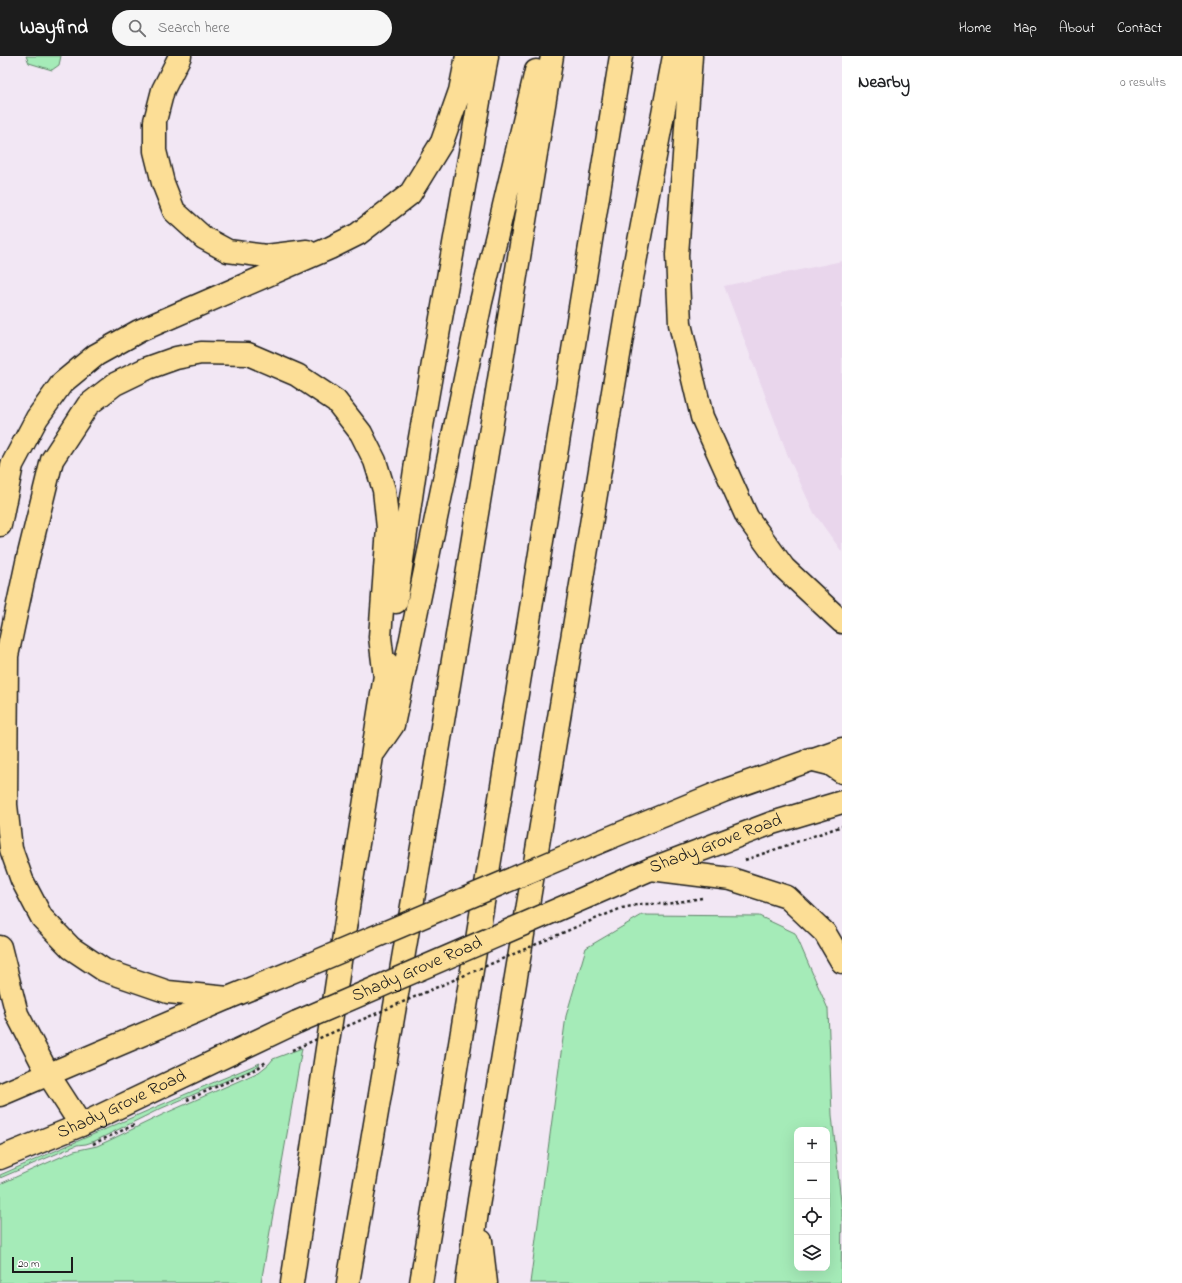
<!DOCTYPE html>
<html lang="en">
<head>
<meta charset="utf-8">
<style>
  body { margin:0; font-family:"Indie Flower",sans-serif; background:#f6f6f6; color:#202124 }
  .controls { position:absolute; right:12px; bottom:12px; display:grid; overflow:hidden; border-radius:8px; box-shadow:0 4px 16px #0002 }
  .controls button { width:36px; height:36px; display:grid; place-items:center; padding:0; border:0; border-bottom:1px solid #e0e0e0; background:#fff; color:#202124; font:20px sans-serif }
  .scale { position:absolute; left:12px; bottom:10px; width:61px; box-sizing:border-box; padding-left:4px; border:2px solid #1c1c1c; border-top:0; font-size:11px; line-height:14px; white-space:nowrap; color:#1c1c1c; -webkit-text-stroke:3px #fff; paint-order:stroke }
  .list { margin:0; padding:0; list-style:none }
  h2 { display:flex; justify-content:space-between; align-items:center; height:52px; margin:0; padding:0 16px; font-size:17px }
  h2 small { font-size:13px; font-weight:400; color:#757577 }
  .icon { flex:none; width:22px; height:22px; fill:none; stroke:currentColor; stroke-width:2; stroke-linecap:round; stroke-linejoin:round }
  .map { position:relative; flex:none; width:842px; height:1227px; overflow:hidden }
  header { display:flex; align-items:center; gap:24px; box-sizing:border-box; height:56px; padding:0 20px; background:#1c1c1c; color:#fff }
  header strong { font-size:19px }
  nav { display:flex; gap:22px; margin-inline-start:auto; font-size:14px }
  .search { width:280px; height:36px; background:#f6f6f6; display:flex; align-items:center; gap:10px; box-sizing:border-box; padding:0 14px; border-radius:22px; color:#757577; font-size:15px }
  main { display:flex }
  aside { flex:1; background:#fff }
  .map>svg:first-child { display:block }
  .built { fill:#e9d6ec }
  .green { fill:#a5ebb8; stroke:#60846a; fill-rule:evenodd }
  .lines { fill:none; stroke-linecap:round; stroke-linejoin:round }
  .primary-casing { stroke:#1c1c1c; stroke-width:25 }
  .motorway-casing { stroke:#1c1c1c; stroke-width:25 }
  .path { stroke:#1c1c1c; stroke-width:2.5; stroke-dasharray:3 3; stroke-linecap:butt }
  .primary { stroke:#fcde96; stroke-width:22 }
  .motorway { stroke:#fcde96; stroke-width:22 }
  .primary-bridge-casing { stroke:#1c1c1c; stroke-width:25; stroke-linecap:butt }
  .path-bridge { stroke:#1c1c1c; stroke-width:2.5; stroke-dasharray:3 3; stroke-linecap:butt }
  .primary-bridge { stroke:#fcde96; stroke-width:22 }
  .labels { text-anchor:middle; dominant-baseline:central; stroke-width:3.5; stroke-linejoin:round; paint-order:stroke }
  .street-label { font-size:18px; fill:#1c1c1c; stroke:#fff }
</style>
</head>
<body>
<header>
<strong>Wayfind</strong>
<div class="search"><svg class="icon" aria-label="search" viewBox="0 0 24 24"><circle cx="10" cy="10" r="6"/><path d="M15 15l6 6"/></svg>Search here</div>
<nav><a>Home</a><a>Map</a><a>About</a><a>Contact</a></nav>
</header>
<main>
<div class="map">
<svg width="842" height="1227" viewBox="0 0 842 1227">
  <rect width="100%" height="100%" fill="#f2e7f4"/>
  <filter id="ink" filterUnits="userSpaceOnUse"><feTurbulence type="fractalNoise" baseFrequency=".025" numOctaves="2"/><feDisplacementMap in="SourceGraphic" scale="8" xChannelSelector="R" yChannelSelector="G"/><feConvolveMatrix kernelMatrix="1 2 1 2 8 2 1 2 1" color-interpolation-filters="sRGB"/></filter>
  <g filter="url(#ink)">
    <path class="built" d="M 842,205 L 842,496 L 814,457 L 788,400 L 724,230 Z"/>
    <path class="green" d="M 26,0 L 61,0 L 59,9 L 52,14 L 29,7 Z
      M 642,859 L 759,860 L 795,877 L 828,953 L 832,1059 L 842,1156 L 841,1227 L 530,1227 L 566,960 L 586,892 ZM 797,1074 L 827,1074 L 827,1212 L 797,1212 Z
      M 302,992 L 261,1227 L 0,1227 L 0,1128 L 74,1095 L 97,1090 L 108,1085 L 166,1057 L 259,1016 L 269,1008 L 273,1003 Z
      M 260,1007 L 259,1009 L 251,1014 L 162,1052 L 95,1085 L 86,1088 L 77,1089 L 0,1122 L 0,1119 L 186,1038 Z"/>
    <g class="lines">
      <g class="primary-casing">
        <g id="primary">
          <path d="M 597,787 L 723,735 L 842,693"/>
          <path id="s1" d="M 589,840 L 651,813 L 772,767 L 842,746"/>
          <path d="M 0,1039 L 228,942 L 306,910"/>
          <path id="s2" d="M 0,1102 L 81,1069 L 297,966"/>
        </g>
      </g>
      <g class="motorway-casing">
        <path id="motorway" d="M 180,0 L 163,34 L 155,65 L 155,95 L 163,127 L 174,155 L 204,182 L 228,195 L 266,200 L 307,195
          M 691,0 L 677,199 L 680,268 L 702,361 L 747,461 L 784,512 L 842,566
          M 0,469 L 12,409 L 37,362 L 62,327 L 96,299 L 139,275 L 330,192 L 358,178 L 410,138 L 442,86 L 460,35 L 467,0
          M 396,546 L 418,393 L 487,0
          M 375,695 L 393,669 L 481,246 L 536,15
          M 810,703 L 830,708 L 842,716
          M 651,813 L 731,823 L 787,841 L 825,877 L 842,906
          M 0,891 L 17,958 L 48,1018 L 81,1069
          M 228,942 L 168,936 L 104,914 L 71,892 L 42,862 L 22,824 L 11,793 L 6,749 L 7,600 L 27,506 L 52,404 L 88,349 L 115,328 L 148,312 L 176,302 L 201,297 L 248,298 L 297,319 L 336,345 L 361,377 L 375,405 L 384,434 L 388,472 L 380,581 L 385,622
          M 481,1185 L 486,1227
          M 292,1227 L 352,825 L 387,607
          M 348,1227 L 433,726 L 552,0
          M 421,1227 L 621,0
          M 467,1227 L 477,1156 L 630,233 L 674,0"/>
      </g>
      <path class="path" d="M 745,804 L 842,770
        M 583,868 L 622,852 L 642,848 L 666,848 L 702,842
        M 187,1044 L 258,1012 L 267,1005
        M 93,1088 L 134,1069"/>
      <use href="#primary" class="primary"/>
      <use href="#motorway" class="motorway"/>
      <g class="primary-bridge-casing">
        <g id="primary-bridge">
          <path d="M 306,910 L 597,787"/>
          <path id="s3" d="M 297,966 L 589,840"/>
        </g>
      </g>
      <path class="path-bridge" d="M 292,994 L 583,868"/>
      <use href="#primary-bridge" class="primary-bridge"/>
    </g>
  </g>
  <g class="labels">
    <g class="street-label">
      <text stroke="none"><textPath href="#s1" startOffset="137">Shady Grove Road</textPath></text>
      <text stroke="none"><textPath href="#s3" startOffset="131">Shady Grove Road</textPath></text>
      <text stroke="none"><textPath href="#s2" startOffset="133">Shady Grove Road</textPath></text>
    </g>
  </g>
</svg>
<div class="controls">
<button>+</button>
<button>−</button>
<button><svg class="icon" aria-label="locate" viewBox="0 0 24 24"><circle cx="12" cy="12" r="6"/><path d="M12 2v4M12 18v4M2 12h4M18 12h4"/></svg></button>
<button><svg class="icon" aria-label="layers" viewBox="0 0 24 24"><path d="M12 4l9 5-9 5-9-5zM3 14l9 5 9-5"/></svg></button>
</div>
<div class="scale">20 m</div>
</div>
<aside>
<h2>Nearby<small>0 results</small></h2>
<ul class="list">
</ul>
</aside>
</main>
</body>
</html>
